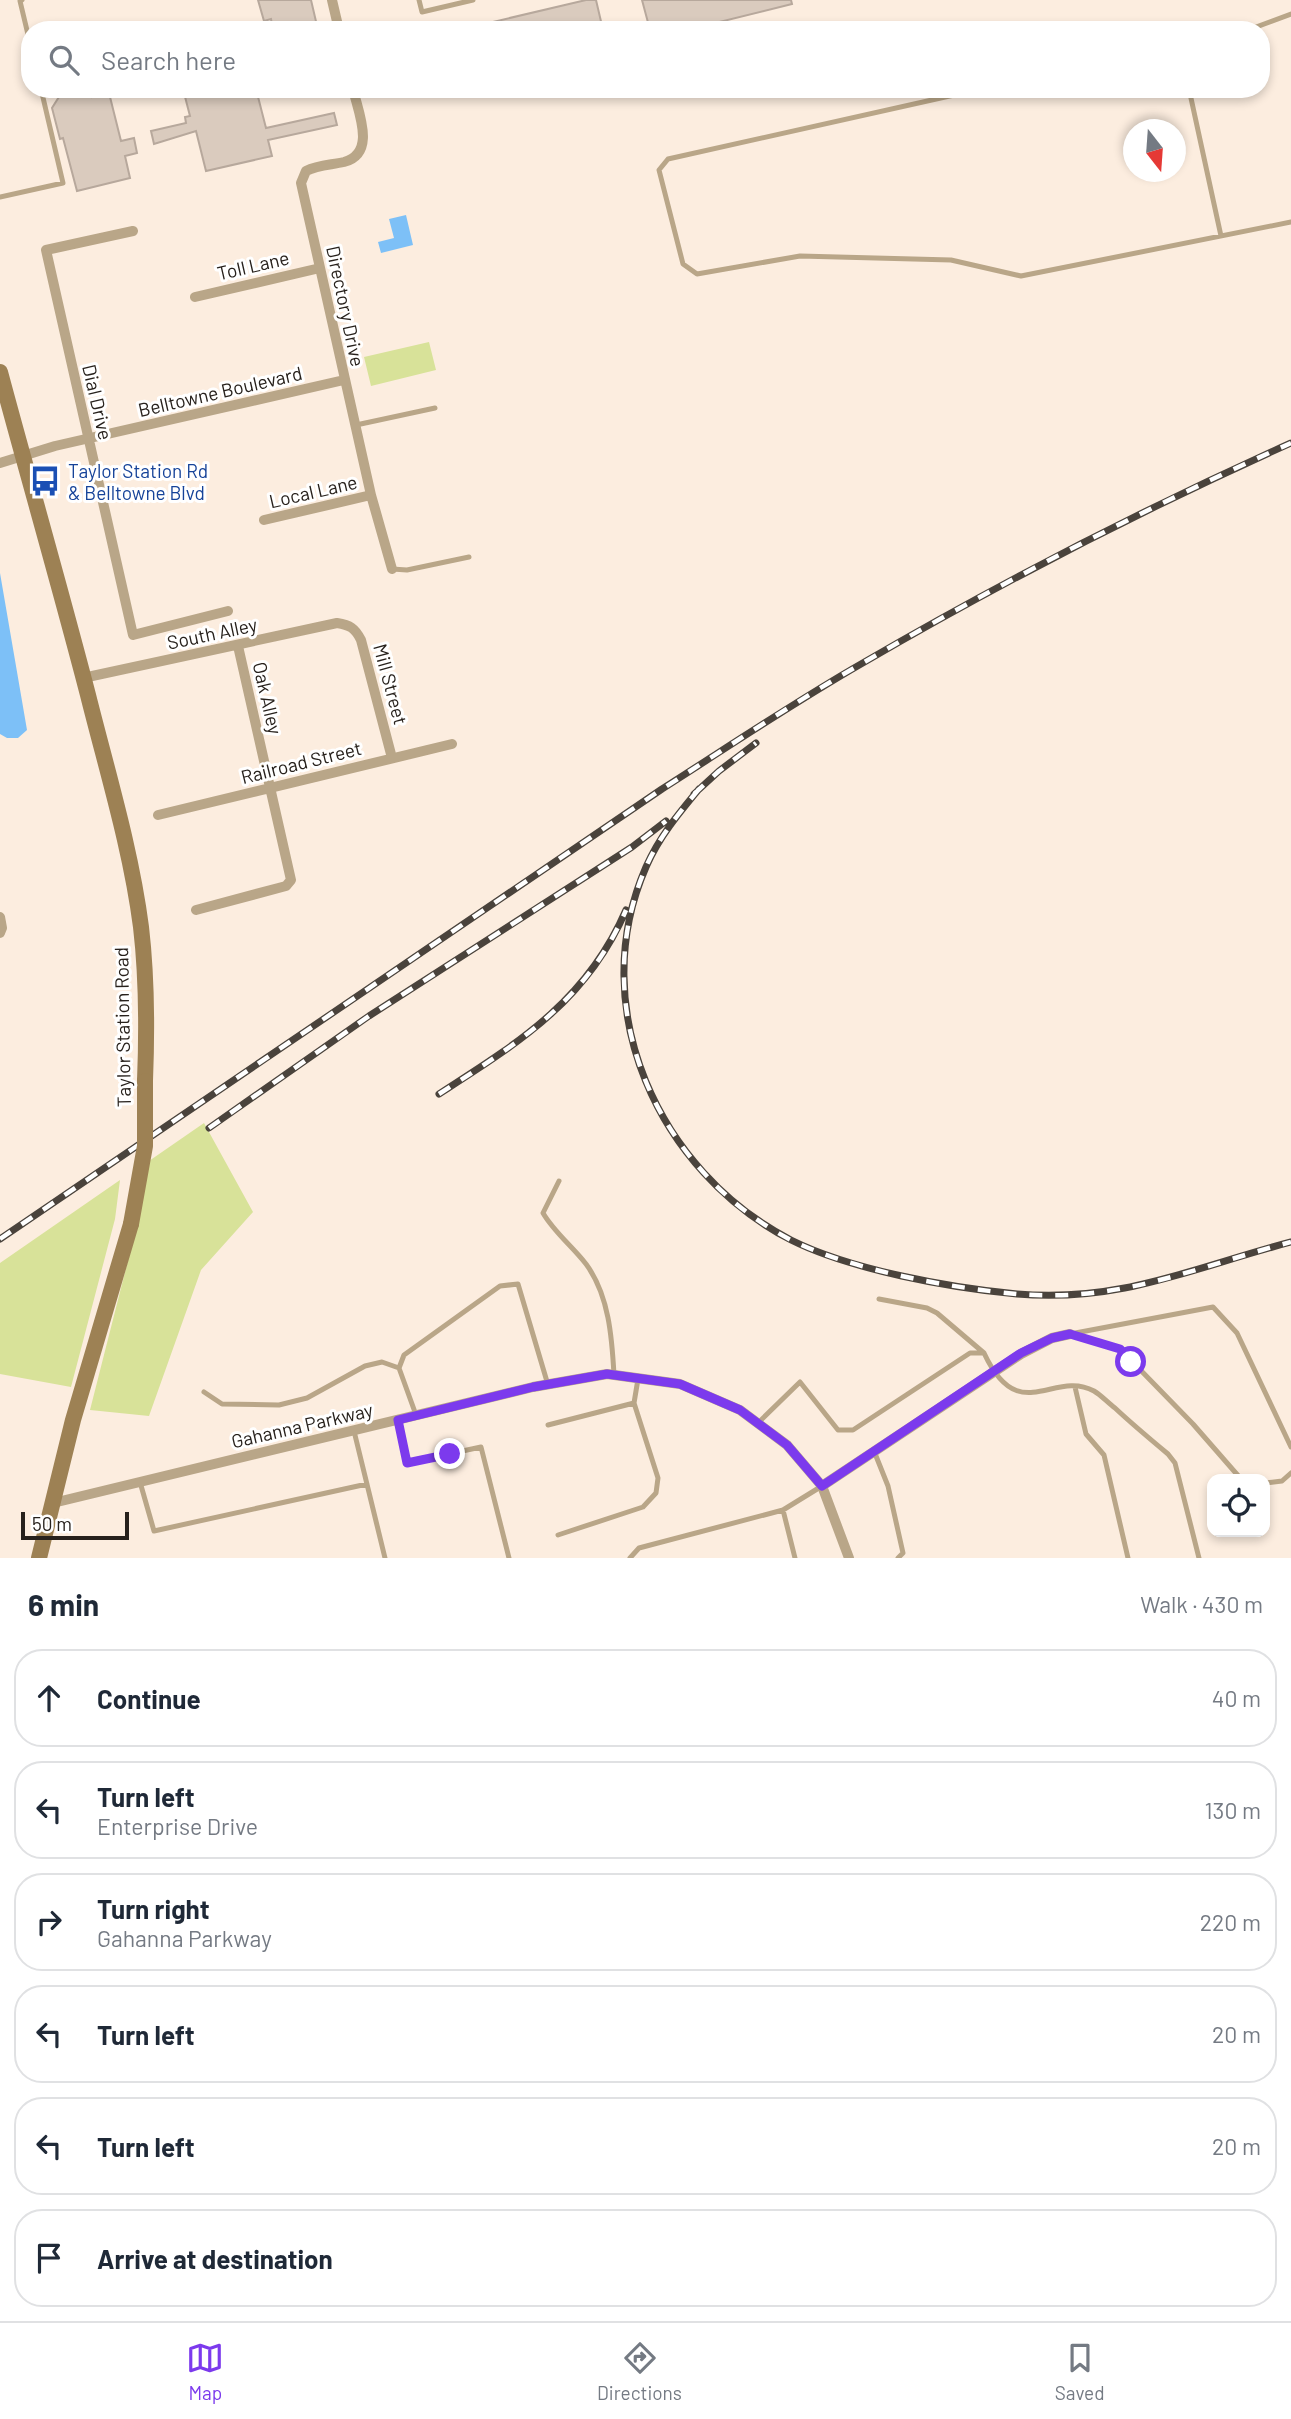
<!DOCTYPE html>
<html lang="en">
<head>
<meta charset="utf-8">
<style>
  body { margin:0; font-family:Barlow,sans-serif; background:#f2f2f3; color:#1f2937 }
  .controls { position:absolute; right:21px; bottom:21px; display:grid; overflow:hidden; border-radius:14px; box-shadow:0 4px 10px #0003 }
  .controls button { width:63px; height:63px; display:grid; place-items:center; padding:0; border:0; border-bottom:2px solid #e0e1e3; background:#fff; color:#1f2937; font:35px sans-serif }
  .compass { position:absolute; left:1123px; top:119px; width:63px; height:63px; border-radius:50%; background:#fff; box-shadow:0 4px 10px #0003; rotate:163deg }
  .scale { position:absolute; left:21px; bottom:18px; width:108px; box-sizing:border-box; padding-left:7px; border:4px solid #27211c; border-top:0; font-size:19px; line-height:24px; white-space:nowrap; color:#27211c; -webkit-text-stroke:5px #fff; paint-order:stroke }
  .stop { position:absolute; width:21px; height:21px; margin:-16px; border:5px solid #7c3aed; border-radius:50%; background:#fff }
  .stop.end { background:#7c3aed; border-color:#fff; box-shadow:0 2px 7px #0008 }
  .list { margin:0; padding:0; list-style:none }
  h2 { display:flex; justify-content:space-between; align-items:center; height:91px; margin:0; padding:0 28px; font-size:30px }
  h2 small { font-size:23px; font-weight:400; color:#747a83 }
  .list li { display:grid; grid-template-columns:46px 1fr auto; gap:21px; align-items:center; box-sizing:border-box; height:98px; margin:0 14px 14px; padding:0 14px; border:2px solid #e0e1e3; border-radius:28px }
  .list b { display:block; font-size:26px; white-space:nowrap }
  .list p { margin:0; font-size:23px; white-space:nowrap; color:#747a83 }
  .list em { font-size:23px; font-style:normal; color:#747a83 }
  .icon { flex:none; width:38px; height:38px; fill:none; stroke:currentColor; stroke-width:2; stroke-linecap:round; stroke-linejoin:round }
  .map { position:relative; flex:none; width:1291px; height:1558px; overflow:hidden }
  .search { position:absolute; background:#fff; box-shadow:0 4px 10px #0003; left:21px; right:21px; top:21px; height:77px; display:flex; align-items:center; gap:18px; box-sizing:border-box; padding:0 24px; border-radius:28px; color:#747a83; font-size:26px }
  .sheet { height:763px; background:#fff }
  nav { display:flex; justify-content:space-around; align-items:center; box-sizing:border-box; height:98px; border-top:2px solid #e0e1e3; background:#fff; font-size:19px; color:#747a83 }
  nav a { display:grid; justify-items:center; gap:4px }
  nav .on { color:#7c3aed }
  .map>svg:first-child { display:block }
  .green { fill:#d8e299 }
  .water { fill:#7dc0f7 }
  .building { fill:#dacbbe; stroke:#b7a89c; stroke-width:2 }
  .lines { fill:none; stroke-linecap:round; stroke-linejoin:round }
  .service { stroke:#b9a688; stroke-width:5 }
  .minor { stroke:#b9a688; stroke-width:10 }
  .secondary { stroke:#9d8154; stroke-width:16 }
  .rail-casing { stroke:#4a433c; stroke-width:7 }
  .rail { stroke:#fff; stroke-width:4.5; stroke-dasharray:13; stroke-linecap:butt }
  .secondary-bridge { stroke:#9d8154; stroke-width:16 }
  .route { stroke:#7c3aed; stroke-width:9 }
  .labels { text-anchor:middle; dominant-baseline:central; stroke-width:6; stroke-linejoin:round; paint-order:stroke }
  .street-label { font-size:19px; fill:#27211c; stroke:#fff }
  .transit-label { font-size:19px; fill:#164399; stroke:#fff; text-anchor:start }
</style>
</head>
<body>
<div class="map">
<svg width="1291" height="1558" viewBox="0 0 1291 1558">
  <rect width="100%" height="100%" fill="#fceddf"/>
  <path class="green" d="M 429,342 L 436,370 L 371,386 L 364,357 Z
    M 204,1123 L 253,1212 L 201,1270 L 149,1416 L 90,1410 L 138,1221 L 149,1161 Z
    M 120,1180 L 115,1219 L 71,1387 L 0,1374 L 0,1263 Z"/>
  <path class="water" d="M 406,215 L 413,245 L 381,253 L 378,242 L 394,238 L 389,219 Z
    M 0,573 L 27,730 L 18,738 L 7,738 L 0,734 Z"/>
  <path class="building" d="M 258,0 L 311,0 L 318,30 L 273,30 L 271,19 L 264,21 Z
    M 586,0 L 596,0 L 603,30 L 481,30 L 480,25 Z
    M 642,0 L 791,0 L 792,4 L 687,30 L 650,30 Z
    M 64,89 L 68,89 L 69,95 L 90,90 L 92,97 L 109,93 L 121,141 L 134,138 L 137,153 L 125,156 L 130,178 L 77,191 L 63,138 L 60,139 L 52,108 Z
    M 183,89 L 256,89 L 266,128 L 334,113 L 337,125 L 268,140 L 272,156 L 206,171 L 196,131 L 154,144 L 151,131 L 186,123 L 185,117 L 190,116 Z"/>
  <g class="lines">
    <path class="service" d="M 22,0 L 20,1 L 30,43
      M 419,0 L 422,12 L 473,0
      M 1248,30 L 1291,14
      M 981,89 L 668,159 L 659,170 L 683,264 L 697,274 L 800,256 L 951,260 L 1021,276 L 1291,222
      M 1088,89 L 1099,95 L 1120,89
      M 1189,89 L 1221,236
      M 0,197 L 63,183 L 41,89
      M 356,425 L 435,408
      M 392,569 L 407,570 L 469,557
      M 559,1181 L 543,1213 C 554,1232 572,1246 586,1264 C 609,1295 612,1338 614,1375
      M 879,1299 L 927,1308 L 937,1313 L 984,1353
      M 1070,1334 L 1213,1307 L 1237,1333 L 1291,1447
      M 1073,1335 L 1120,1349 L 1193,1424 L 1241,1479
      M 1075,1387 L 1086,1434 L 1104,1455 L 1128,1558
      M 204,1392 L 222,1404 L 279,1405 L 307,1398 L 365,1366 L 382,1362 L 399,1368
      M 416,1415 L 399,1368 L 404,1355 L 500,1286 L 518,1284 L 548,1385
      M 398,1420 L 407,1463 L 481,1447 L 509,1558
      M 758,1423 L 800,1382 L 838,1430 L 853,1430 L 970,1353 L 984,1353 C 1019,1428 1053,1369 1094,1391 C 1101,1395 1108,1403 1115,1408 C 1132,1424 1150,1439 1168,1454 L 1175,1463 L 1199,1558
      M 548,1425 L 634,1403
      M 354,1431 L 385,1558
      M 874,1451 L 888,1486 L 903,1553 L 898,1558
      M 140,1482 L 154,1531 L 367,1484
      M 1265,1483 L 1282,1481 L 1291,1473
      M 783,1510 L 795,1558
      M 558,1535 L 643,1507 L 656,1493 L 658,1478 L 634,1403 L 638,1379
      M 630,1558 L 639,1548 L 783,1510 L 822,1486"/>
    <path class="minor" d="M 332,0 L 339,30
      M 353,89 C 358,112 377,153 344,162 C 331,165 318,165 306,171 L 301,183 L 371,495 L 392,569
      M 133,231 L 46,250 L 133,635 L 228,611
      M 195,297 L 320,268
      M 0,463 L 55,446 L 344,380
      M 264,520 L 371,495
      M 83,678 L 337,623 C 350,625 355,628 361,640 L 392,758
      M 158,815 L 452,744
      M 196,910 L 286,886 L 291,880 L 238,646
      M 0,917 L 2,928 L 0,933
      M 822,1486 L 1021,1354 L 1052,1338 L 1070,1334
      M 53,1503 L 533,1387 L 607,1374 L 680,1384 L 740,1410 L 787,1445 L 822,1486 L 849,1558"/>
    <path class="secondary" d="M 0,372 C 29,480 60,587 88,695 C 107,771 131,849 141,927 C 147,978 147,1030 145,1081
      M 39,1558 L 73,1420 L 131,1224"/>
    <g class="rail-casing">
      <path id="rail" d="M 699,789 C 679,813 659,837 646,867 C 584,1009 659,1172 791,1240 C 851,1270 951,1288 1017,1294 C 1121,1303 1195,1267 1291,1242
        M 694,794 L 719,771 L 756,743
        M 439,1094 C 518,1043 587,1001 626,910
        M 209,1128 L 369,1016 L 632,847 L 666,821
        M 0,1239 L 662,789 C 728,747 793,703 861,664 C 1000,583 1144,509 1291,443"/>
    </g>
    <use href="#rail" class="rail"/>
    <path class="secondary-bridge" d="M 131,1224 L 145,1146 L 145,1081"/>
  </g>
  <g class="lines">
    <path class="route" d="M 450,1454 L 407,1463 L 398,1420 L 533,1387 L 607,1374 L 680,1384 L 740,1410 L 787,1445 L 822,1486 L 1021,1353 L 1052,1338 L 1070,1334 L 1120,1349 L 1131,1362"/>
  </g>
  <defs>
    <g id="bus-bare" transform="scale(2.415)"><path d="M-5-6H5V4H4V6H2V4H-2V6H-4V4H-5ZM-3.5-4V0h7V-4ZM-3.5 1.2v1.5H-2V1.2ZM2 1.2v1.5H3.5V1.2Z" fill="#1a4fb4" stroke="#fff" stroke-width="2.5" paint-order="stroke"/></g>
  </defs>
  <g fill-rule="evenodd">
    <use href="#bus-bare" x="45" y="481"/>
  </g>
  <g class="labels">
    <g class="street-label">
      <text transform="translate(253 265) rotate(-13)">Toll Lane</text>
      <text transform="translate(346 306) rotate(78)">Directory Drive</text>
      <text transform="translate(220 391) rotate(-13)">Belltowne Boulevard</text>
      <text transform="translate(98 402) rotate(77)">Dial Drive</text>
      <text transform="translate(313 491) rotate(-13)">Local Lane</text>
      <text transform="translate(212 633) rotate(-12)">South Alley</text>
      <text transform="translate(391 684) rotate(75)">Mill Street</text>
      <text transform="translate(268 698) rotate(77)">Oak Alley</text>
      <text transform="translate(301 762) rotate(-14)">Railroad Street</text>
      <text transform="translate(122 1027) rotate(-91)">Taylor Station Road</text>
      <text transform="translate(302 1425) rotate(-13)">Gahanna Parkway</text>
    </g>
    <g class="transit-label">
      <text x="68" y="470">Taylor Station Rd<tspan x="68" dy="22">&amp; Belltowne Blvd</tspan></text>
    </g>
  </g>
</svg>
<div class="controls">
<button><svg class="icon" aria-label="locate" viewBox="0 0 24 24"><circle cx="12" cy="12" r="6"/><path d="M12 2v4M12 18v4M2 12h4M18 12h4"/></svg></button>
</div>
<svg class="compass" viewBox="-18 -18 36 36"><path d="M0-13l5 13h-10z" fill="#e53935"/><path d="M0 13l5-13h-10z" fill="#747a83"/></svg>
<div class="scale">50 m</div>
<div class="stop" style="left:1131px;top:1362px"></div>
<div class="stop end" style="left:450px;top:1454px"></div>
<div class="search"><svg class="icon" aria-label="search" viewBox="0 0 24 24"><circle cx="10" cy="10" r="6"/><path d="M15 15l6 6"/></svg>Search here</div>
</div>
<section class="sheet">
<h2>6 min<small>Walk · 430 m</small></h2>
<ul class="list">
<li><svg class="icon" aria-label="ahead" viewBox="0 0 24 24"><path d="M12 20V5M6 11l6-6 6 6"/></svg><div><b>Continue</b></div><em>40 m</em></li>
<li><svg class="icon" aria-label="left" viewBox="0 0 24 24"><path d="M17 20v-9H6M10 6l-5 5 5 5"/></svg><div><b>Turn left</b><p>Enterprise Drive</p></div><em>130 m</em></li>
<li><svg class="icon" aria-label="right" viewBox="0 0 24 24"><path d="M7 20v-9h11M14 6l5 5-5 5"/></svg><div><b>Turn right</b><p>Gahanna Parkway</p></div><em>220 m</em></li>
<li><svg class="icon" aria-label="left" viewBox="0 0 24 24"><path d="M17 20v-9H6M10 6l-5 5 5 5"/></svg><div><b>Turn left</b></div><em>20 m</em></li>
<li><svg class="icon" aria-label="left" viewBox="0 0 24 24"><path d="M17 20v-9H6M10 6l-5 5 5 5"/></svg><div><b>Turn left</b></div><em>20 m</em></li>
<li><svg class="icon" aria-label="arrive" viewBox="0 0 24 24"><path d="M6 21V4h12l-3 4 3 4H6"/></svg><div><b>Arrive at destination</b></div></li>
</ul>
</section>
<nav>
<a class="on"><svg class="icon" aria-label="map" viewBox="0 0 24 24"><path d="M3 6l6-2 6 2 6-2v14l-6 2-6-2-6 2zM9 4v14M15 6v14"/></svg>Map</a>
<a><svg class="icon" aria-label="directions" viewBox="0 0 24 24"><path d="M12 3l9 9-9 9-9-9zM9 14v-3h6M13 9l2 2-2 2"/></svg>Directions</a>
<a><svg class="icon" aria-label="saved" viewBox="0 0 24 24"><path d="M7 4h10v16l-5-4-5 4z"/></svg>Saved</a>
</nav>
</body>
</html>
